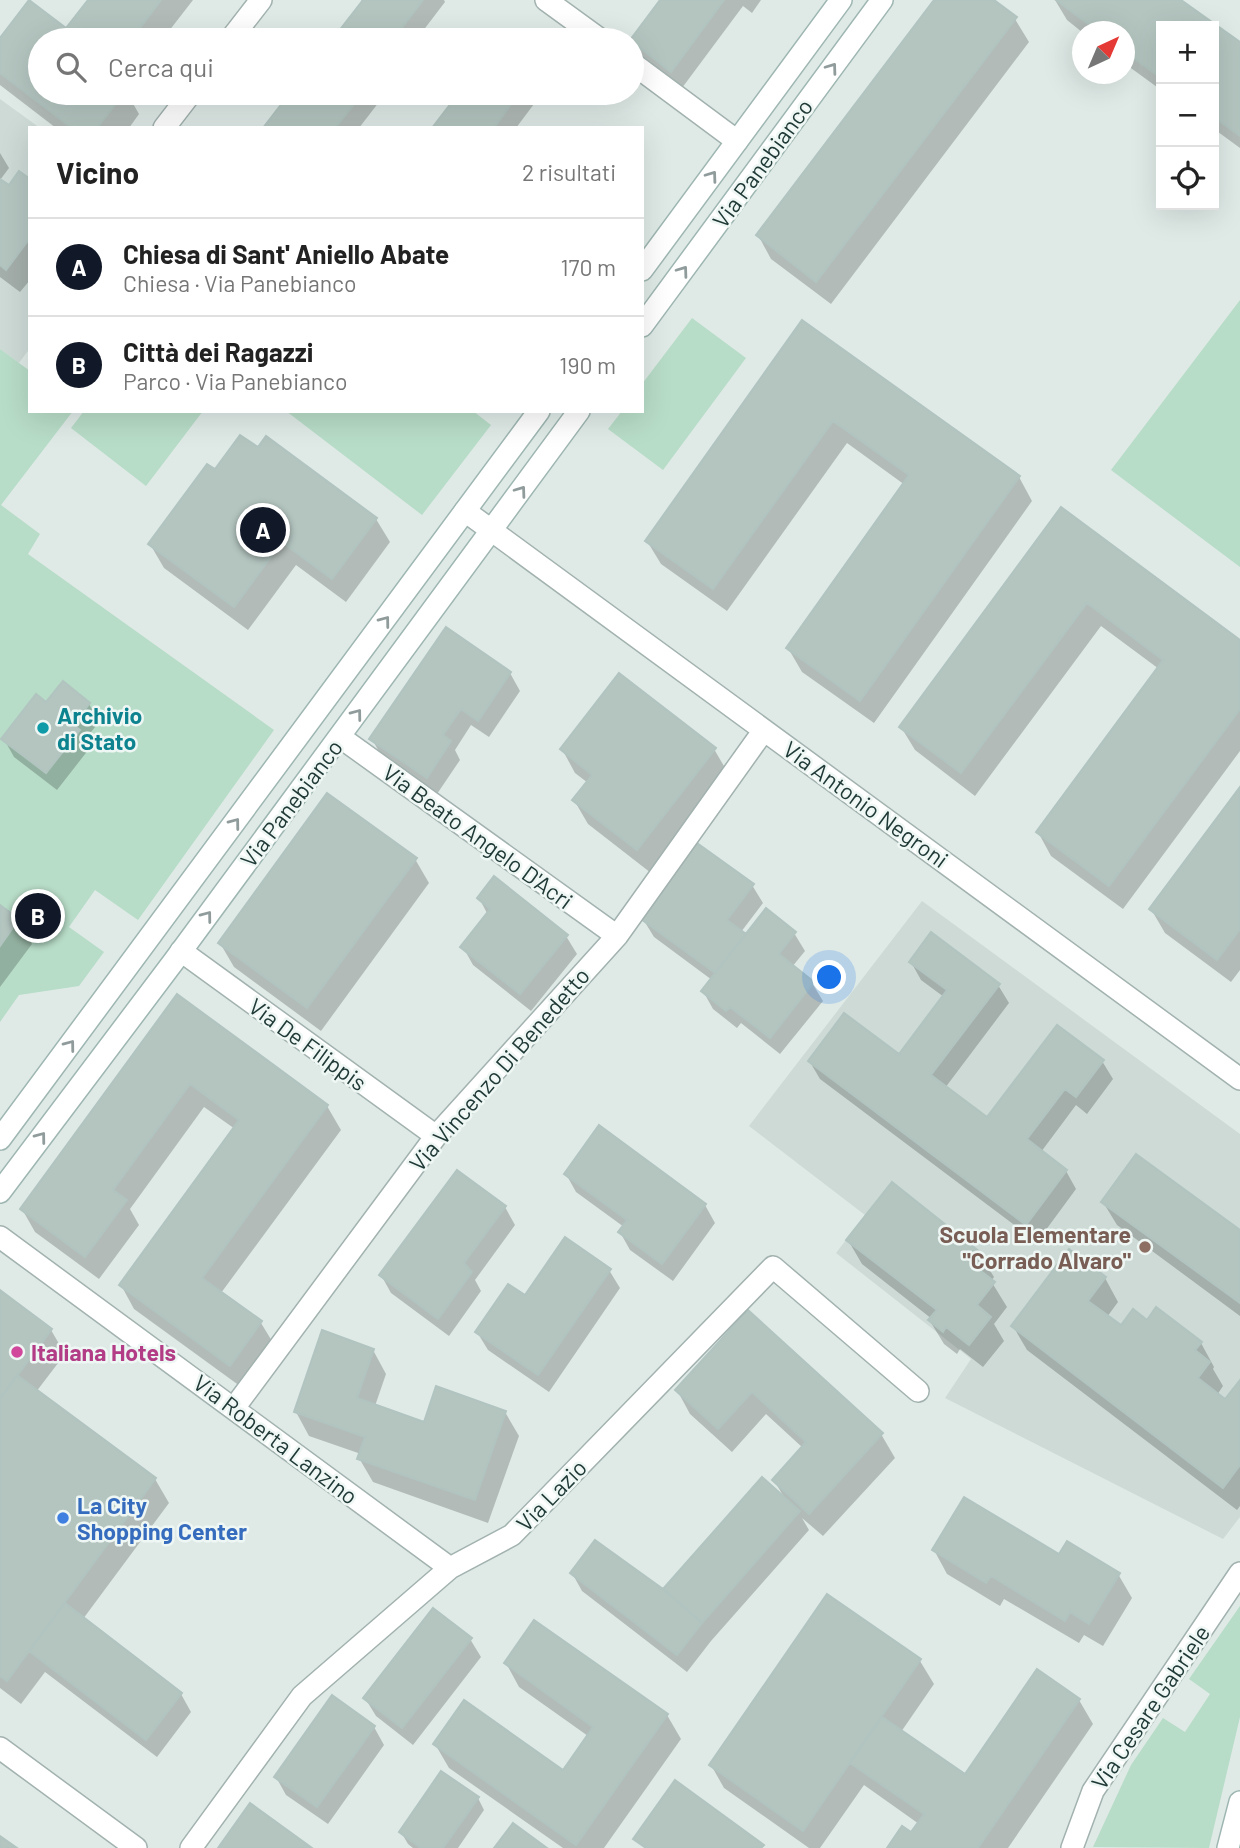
<!DOCTYPE html>
<html lang="it">
<head>
<meta charset="utf-8">
<style>
  body { margin:0; font-family:Barlow,sans-serif; background:#f2f2f2; color:#222 }
  .controls { position:absolute; right:21px; top:21px; display:grid; overflow:hidden; border-radius:0px; box-shadow:0 7px 28px #0002 }
  .controls button { width:63px; height:63px; display:grid; place-items:center; padding:0; border:0; border-bottom:2px solid #e0e0e0; background:#fff; color:#222; font:35px sans-serif }
  .compass { position:absolute; left:1072px; top:21px; width:63px; height:63px; border-radius:50%; background:#fff; box-shadow:0 7px 28px #0002; rotate:44deg }
  .you { position:absolute; left:830px; top:978px; width:24px; height:24px; margin:-18px; border:5px solid #fff; border-radius:50%; background:#1a73e8; box-shadow:0 0 0 10px #1a73e833 }
  .badge { display:grid; place-items:center; width:46px; height:46px; border-radius:50%; background:#111827; color:#fff; font-size:23px; font-weight:700 }
  .pin { position:absolute; translate:-50% -50%; border:4px solid #fff; box-shadow:0 2px 7px #0006 }
  .list { margin:0; padding:0; list-style:none }
  h2 { display:flex; justify-content:space-between; align-items:center; height:91px; margin:0; padding:0 28px; font-size:30px }
  h2 small { font-size:23px; font-weight:400; color:#767676 }
  .list li { display:grid; grid-template-columns:46px 1fr auto; gap:21px; align-items:center; box-sizing:border-box; height:98px; padding:0 28px; border-top:2px solid #e0e0e0 }
  .list b { display:block; font-size:26px; white-space:nowrap }
  .list p { margin:0; font-size:23px; white-space:nowrap; color:#767676 }
  .list em { font-size:23px; font-style:normal; color:#767676 }
  .icon { flex:none; width:38px; height:38px; fill:none; stroke:currentColor; stroke-width:2; stroke-linecap:round; stroke-linejoin:round }
  .map { position:relative; flex:none; width:1240px; height:1848px; overflow:hidden }
  .search { position:absolute; background:#fff; box-shadow:0 7px 28px #0002; left:28px; top:28px; width:616px; height:77px; display:flex; align-items:center; gap:18px; box-sizing:border-box; padding:0 24px; border-radius:38px; color:#767676; font-size:26px }
  .panel { position:absolute; background:#fff; box-shadow:0 7px 28px #0002; left:28px; top:126px; width:616px; height:287px; border-radius:0px }
  .map>svg:first-child { display:block }
  .built { fill:#cddad6 }
  .green { fill:#b7dcc7 }
  .shadow { fill:#0003 }
  .building { fill:#b4c5c0; stroke:#b1c4bf; stroke-width:2 }
  .lines { fill:none; stroke-linecap:round; stroke-linejoin:round }
  .street-casing { stroke:#a2b2af; stroke-width:24 }
  .secondary-casing { stroke:#9eb6b1; stroke-width:24 }
  .street { stroke:#fff; stroke-width:21 }
  .secondary { stroke:#fff; stroke-width:21 }
  .oneway { stroke:#909c9b }
  .culture-dot { fill:#0f9aa8; stroke:#eff7f4; stroke-width:2.5 }
  .education-dot { fill:#8d6e63; stroke:#eff7f4; stroke-width:2.5 }
  .hotel-dot { fill:#d1479c; stroke:#eff7f4; stroke-width:2.5 }
  .shop-dot { fill:#3f7fe0; stroke:#eff7f4; stroke-width:2.5 }
  .labels { text-anchor:middle; dominant-baseline:central; stroke-width:5; stroke-linejoin:round; paint-order:stroke }
  .street-label { font-size:23px; fill:#203a37; stroke:#eff7f4 }
  .culture-label { font-size:23px; font-weight:bold; fill:#0d838f; stroke:#eff7f4; text-anchor:start }
  .education-label { font-size:23px; font-weight:bold; fill:#785e54; stroke:#eff7f4; text-anchor:end }
  .hotel-label { font-size:23px; font-weight:bold; fill:#b23c85; stroke:#eff7f4; text-anchor:start }
  .shop-label { font-size:23px; font-weight:bold; fill:#366cbe; stroke:#eff7f4; text-anchor:start }
</style>
</head>
<body>
<div class="map">
<svg width="1240" height="1848" viewBox="0 0 1240 1848">
  <rect width="100%" height="100%" fill="#dfeae7"/>
  <path class="built" d="M 0,99 L 40,128 L 30,128 L 30,348 L 19,363 L 0,349 Z
    M 922,901 L 1240,1134 L 1240,1517 L 1223,1539 L 945,1398 L 971,1359 L 836,1253 L 865,1215 L 749,1126 Z"/>
  <path class="green" d="M 1240,300 L 1240,567 L 1111,470 Z
    M 692,318 L 746,358 L 663,470 L 608,429 L 622,411 L 642,411 L 642,384 Z
    M 0,349 L 30,371 L 30,411 L 73,411 L 1,505 L 40,534 L 28,554 L 274,730 L 138,920 L 95,890 L 69,927 L 104,952 L 79,986 L 19,995 L 0,1022 Z
    M 84,411 L 203,411 L 146,486 L 71,428 Z
    M 286,411 L 473,411 L 491,425 L 422,515 Z
    M 1240,1606 L 1240,1717 L 1209,1848 L 1093,1847 L 1131,1765 L 1163,1718 L 1185,1732 L 1210,1694 L 1189,1679 Z"/>
  <path class="shadow" d="M 90,0 L 193,0 L 162,40 L 40,40 L 40,93 L 127,93 L 139,114 L 129,128 L 56,128 L 0,85 L 0,41 L 66,31 Z
    M 361,0 L 444,0 L 445,2 L 416,40 L 333,40 L 363,2 Z
    M 661,0 L 761,0 L 752,13 L 743,6 L 682,88 L 642,59 L 632,41 Z
    M 936,0 L 991,0 L 1015,19 L 1029,42 L 831,304 L 771,259 L 758,235 Z
    M 1055,0 L 1183,0 L 1181,2 L 1240,45 L 1240,148 L 1214,129 L 1214,26 L 1161,26 L 1161,90 L 1124,63 L 1124,32 L 1082,32 L 1067,20 Z
    M 292,93 L 386,93 L 359,128 L 265,128 Z
    M 452,93 L 533,93 L 537,100 L 516,128 L 434,128 L 455,101 Z
    M 0,153 L 9,168 L 0,180 Z
    M 0,181 L 9,188 L 30,181 L 30,280 L 20,292 L 0,277 Z
    M 803,323 L 1019,477 L 1032,501 L 874,723 L 802,672 L 788,648 L 905,485 L 847,443 L 727,611 L 661,564 L 647,541 Z
    M 215,472 L 376,519 L 390,542 L 346,602 L 296,565 L 248,630 L 164,568 L 150,544 Z
    M 1062,510 L 1240,642 L 1240,751 L 1123,909 L 1051,856 L 1038,832 L 1159,669 L 1101,626 L 975,796 L 915,750 L 901,727 Z
    M 510,673 L 520,691 L 489,737 L 471,725 L 455,750 L 460,760 L 437,794 L 382,757 L 372,739 Z
    M 47,704 L 89,704 L 99,722 L 84,741 L 89,749 L 57,790 L 14,757 L 4,739 Z
    M 562,749 L 714,749 L 728,773 L 651,873 L 588,824 L 574,800 L 588,783 L 575,773 Z
    M 1240,790 L 1240,970 L 1231,982 L 1165,933 L 1151,909 Z
    M 415,859 L 429,883 L 321,1031 L 234,967 L 220,943 Z
    M 752,885 L 763,903 L 741,932 L 746,936 L 794,933 L 805,951 L 792,967 L 812,983 L 823,1001 L 780,1054 L 741,1023 L 737,1028 L 713,1009 L 703,991 L 712,980 L 654,937 L 643,919 Z
    M 479,898 L 566,936 L 577,954 L 531,1011 L 473,965 L 463,947 L 488,915 Z
    M 0,907 L 18,920 L 32,944 L 0,987 Z
    M 911,962 L 998,985 L 1009,1003 L 945,1088 L 988,1120 L 1102,1061 L 1113,1079 L 1087,1114 L 1076,1105 L 1041,1152 L 1066,1171 L 1076,1189 L 1037,1242 L 820,1079 L 810,1062 L 900,1057 L 944,997 L 921,980 Z
    M 177,997 L 327,1106 L 341,1130 L 221,1293 L 261,1323 L 275,1346 L 244,1389 L 134,1309 L 121,1285 L 235,1129 L 204,1107 L 130,1209 L 139,1225 L 99,1279 L 35,1232 L 22,1209 Z
    M 566,1174 L 705,1205 L 715,1223 L 673,1281 L 630,1250 L 620,1232 L 624,1227 L 576,1192 Z
    M 1103,1202 L 1240,1232 L 1240,1316 L 1117,1225 Z
    M 505,1207 L 515,1225 L 475,1280 L 481,1291 L 449,1336 L 391,1293 L 381,1275 Z
    M 848,1240 L 980,1254 L 994,1277 L 991,1281 L 1007,1307 L 994,1324 L 1004,1341 L 983,1367 L 960,1349 L 957,1354 L 944,1344 L 930,1321 L 932,1319 L 862,1264 Z
    M 609,1270 L 620,1288 L 549,1392 L 488,1350 L 477,1332 L 525,1298 Z
    M 1105,1278 L 1118,1302 L 1107,1317 L 1121,1328 L 1147,1322 L 1201,1343 L 1214,1367 L 1213,1369 L 1223,1386 L 1217,1395 L 1225,1401 L 1240,1383 L 1240,1506 L 1237,1510 L 1027,1350 L 1013,1326 Z
    M 0,1292 L 51,1330 L 65,1354 L 36,1392 L 155,1479 L 169,1503 L 83,1619 L 181,1694 L 191,1712 L 157,1757 L 45,1672 L 21,1704 L 0,1688 Z
    M 749,1312 L 881,1434 L 895,1458 L 823,1536 L 802,1518 L 809,1530 L 711,1641 L 687,1672 L 582,1591 L 572,1573 L 663,1592 L 785,1499 L 774,1480 L 803,1448 L 766,1414 L 732,1452 L 690,1414 L 677,1390 Z
    M 373,1350 L 386,1374 L 375,1406 L 425,1424 L 505,1412 L 519,1436 L 488,1523 L 373,1482 L 359,1458 L 361,1454 L 309,1436 L 296,1412 Z
    M 934,1550 L 1059,1557 L 1118,1574 L 1132,1598 L 1103,1646 L 1084,1635 L 1079,1643 L 1004,1599 L 1000,1606 L 947,1574 Z
    M 827,1596 L 920,1661 L 934,1684 L 901,1732 L 965,1776 L 1079,1700 L 1093,1724 L 1008,1848 L 889,1848 L 912,1835 L 919,1824 L 864,1785 L 820,1848 L 809,1848 L 724,1788 L 711,1765 Z
    M 535,1622 L 667,1715 L 681,1739 L 604,1848 L 563,1848 L 449,1768 L 435,1744 L 563,1772 L 588,1736 L 519,1687 L 506,1663 Z
    M 470,1639 L 481,1657 L 413,1745 L 376,1716 L 365,1698 Z
    M 374,1727 L 384,1745 L 328,1824 L 286,1795 L 276,1777 Z
    M 478,1798 L 484,1810 L 458,1848 L 413,1848 L 408,1844 L 401,1832 Z"/>
  <path class="building" d="M 29,0 L 66,28 L 88,0 L 161,0 L 131,40 L 40,40 L 40,93 L 124,93 L 97,128 L 72,128 L 0,73 L 0,38 Z
    M 363,0 L 423,0 L 401,29 L 407,33 L 402,40 L 332,40 Z
    M 660,0 L 724,0 L 671,72 L 630,40 Z
    M 934,0 L 994,0 L 1017,17 L 816,282 L 756,235 Z
    M 1056,0 L 1181,0 L 1240,42 L 1240,136 L 1214,117 L 1214,26 L 1161,26 L 1161,78 L 1124,51 L 1124,32 L 1099,32 Z
    M 290,93 L 363,93 L 335,128 L 263,128 Z
    M 450,93 L 519,93 L 494,128 L 432,128 L 455,98 Z
    M 19,171 L 30,179 L 30,238 L 6,270 L 0,265 L 0,179 L 9,185 Z
    M 802,320 L 1020,476 L 860,701 L 786,648 L 909,475 L 833,421 L 713,589 L 645,541 Z
    M 240,435 L 258,447 L 266,436 L 377,518 L 332,579 L 282,542 L 234,607 L 148,544 L 207,464 L 215,469 Z
    M 1061,507 L 1240,640 L 1240,709 L 1109,886 L 1036,832 L 1163,660 L 1087,603 L 961,773 L 899,727 Z
    M 446,627 L 511,672 L 478,721 L 461,709 L 443,735 L 451,741 L 427,778 L 369,739 Z
    M 619,673 L 716,748 L 637,850 L 572,800 L 592,775 L 560,749 Z
    M 63,681 L 90,703 L 73,725 L 80,730 L 46,773 L 1,739 L 36,694 L 46,702 Z
    M 1240,787 L 1240,929 L 1217,960 L 1149,909 Z
    M 327,793 L 417,858 L 307,1008 L 218,943 Z
    M 697,843 L 754,884 L 727,920 L 746,934 L 715,973 L 641,919 Z
    M 494,876 L 568,935 L 520,994 L 460,947 L 490,909 L 477,898 Z
    M 0,905 L 19,919 L 0,946 Z
    M 766,908 L 796,932 L 779,954 L 814,982 L 770,1038 L 730,1007 L 726,1011 L 701,991 Z
    M 931,932 L 1000,984 L 931,1075 L 987,1117 L 1057,1025 L 1104,1060 L 1076,1097 L 1065,1089 L 1027,1139 L 1067,1170 L 1026,1225 L 808,1061 L 844,1013 L 899,1054 L 947,990 L 909,962 Z
    M 177,994 L 328,1105 L 202,1278 L 262,1321 L 230,1366 L 119,1285 L 239,1120 L 190,1084 L 113,1190 L 127,1200 L 85,1257 L 20,1209 Z
    M 599,1125 L 706,1204 L 662,1264 L 618,1232 L 627,1220 L 564,1174 Z
    M 1136,1154 L 1240,1230 L 1240,1303 L 1101,1202 Z
    M 457,1170 L 506,1206 L 464,1263 L 472,1272 L 438,1319 L 379,1275 Z
    M 892,1182 L 981,1253 L 972,1264 L 995,1282 L 977,1305 L 991,1317 L 969,1345 L 946,1327 L 943,1332 L 928,1320 L 937,1310 L 846,1240 Z
    M 565,1237 L 611,1269 L 538,1375 L 475,1332 L 508,1284 L 525,1295 Z
    M 1069,1249 L 1106,1277 L 1088,1301 L 1121,1325 L 1133,1309 L 1147,1320 L 1156,1307 L 1202,1342 L 1195,1350 L 1210,1362 L 1198,1378 L 1225,1399 L 1240,1380 L 1240,1465 L 1223,1488 L 1011,1326 Z
    M 0,1290 L 52,1329 L 0,1399 Z
    M 748,1310 L 883,1433 L 809,1514 L 772,1480 L 806,1442 L 752,1392 L 718,1429 L 675,1390 Z
    M 322,1330 L 374,1349 L 357,1398 L 424,1422 L 436,1386 L 506,1411 L 475,1500 L 357,1459 L 365,1437 L 294,1412 Z
    M 17,1375 L 156,1478 L 7,1681 L 0,1676 L 0,1399 Z
    M 762,1477 L 800,1511 L 702,1623 L 663,1589 Z
    M 964,1497 L 1059,1554 L 1067,1541 L 1120,1573 L 1089,1624 L 1070,1612 L 1065,1621 L 991,1576 L 986,1583 L 932,1550 Z
    M 595,1540 L 663,1589 L 702,1623 L 677,1655 L 570,1573 Z
    M 827,1594 L 921,1659 L 803,1831 L 709,1765 Z
    M 65,1603 L 182,1693 L 146,1740 L 29,1651 Z
    M 433,1608 L 472,1638 L 402,1728 L 363,1698 Z
    M 534,1620 L 668,1714 L 576,1845 L 433,1744 L 464,1700 L 563,1770 L 593,1727 L 504,1663 Z
    M 1037,1669 L 1080,1699 L 978,1848 L 887,1848 L 902,1826 L 911,1832 L 924,1814 L 850,1763 L 882,1717 L 965,1774 Z
    M 332,1695 L 375,1726 L 317,1807 L 274,1777 Z
    M 441,1771 L 479,1797 L 443,1848 L 421,1848 L 399,1832 Z
    M 675,1780 L 764,1845 L 761,1848 L 646,1848 L 633,1839 Z
    M 250,1803 L 312,1848 L 218,1848 Z
    M 513,1823 L 547,1848 L 494,1848 Z
    M 0,1836 L 17,1848 L 0,1848 Z"/>
  <g class="lines">
    <g class="street-casing">
      <path id="street" d="M 546,0 L 601,40
        M 230,40 L 261,0
        M 632,63 L 737,141
        M 164,128 L 191,93
        M 465,511 L 1240,1079
        M 340,737 L 617,936
        M 181,951 L 436,1136
        M 0,1237 L 450,1568
        M 234,1408 L 436,1136 L 617,936 L 764,730
        M 0,1748 L 136,1848
        M 191,1848 L 302,1696 L 450,1568 L 512,1535 L 773,1267 L 918,1391
        M 1072,1848 L 1093,1791 L 1240,1573"/>
    </g>
    <g class="secondary-casing">
      <path id="secondary" d="M 642,270 L 841,0
        M 642,326 L 882,0
        M 0,1139 L 539,411
        M 0,1192 L 174,961 L 579,411
        M 1228,1848 L 1240,1802"/>
    </g>
    <use href="#street" class="street"/>
    <use href="#secondary" class="secondary"/>
  </g>
  <defs><path id="oneway-chevron" d="M-2-3.5L2.5 0L-2 3.5" fill="none" stroke-width="1.6" stroke-linecap="round" stroke-linejoin="round" transform="scale(1.75)"/></defs>
  <g class="oneway">
    <use href="#oneway-chevron" transform="translate(832 68) rotate(-54)"/>
    <use href="#oneway-chevron" transform="translate(712 176) rotate(-54)"/>
    <use href="#oneway-chevron" transform="translate(683 271) rotate(-54)"/>
    <use href="#oneway-chevron" transform="translate(521 491) rotate(-54)"/>
    <use href="#oneway-chevron" transform="translate(385 621) rotate(-53)"/>
    <use href="#oneway-chevron" transform="translate(357 714) rotate(-53)"/>
    <use href="#oneway-chevron" transform="translate(235 823) rotate(-53)"/>
    <use href="#oneway-chevron" transform="translate(207 916) rotate(-53)"/>
    <use href="#oneway-chevron" transform="translate(70 1045) rotate(-53)"/>
    <use href="#oneway-chevron" transform="translate(41 1137) rotate(-53)"/>
  </g>
  <circle class="culture-dot" cx="43" cy="728" r="7"/>
  <circle class="education-dot" cx="1145" cy="1247" r="7"/>
  <circle class="hotel-dot" cx="17" cy="1352" r="7"/>
  <circle class="shop-dot" cx="63" cy="1518" r="7"/>
  <g class="labels">
    <g class="street-label">
      <text transform="translate(762 163) rotate(-54)">Via Panebianco</text>
      <text transform="translate(291 803) rotate(-53)">Via Panebianco</text>
      <text transform="translate(866 804) rotate(36)">Via Antonio Negroni</text>
      <text transform="translate(478 836) rotate(36)">Via Beato Angelo D'Acri</text>
      <text transform="translate(308 1044) rotate(36)">Via De Filippis</text>
      <text transform="translate(499 1069) rotate(-49)">Via Vincenzo Di Benedetto</text>
      <text transform="translate(276 1439) rotate(37)">Via Roberta Lanzino</text>
      <text transform="translate(551 1495) rotate(-46)">Via Lazio</text>
      <text transform="translate(1150 1707) rotate(-56)">Via Cesare Gabriele</text>
    </g>
    <g class="culture-label">
      <text x="57" y="715">Archivio<tspan x="57" dy="26">di Stato</tspan></text>
    </g>
    <g class="education-label">
      <text x="1131" y="1234">Scuola Elementare<tspan x="1131" dy="26">"Corrado Alvaro"</tspan></text>
    </g>
    <g class="hotel-label">
      <text x="31" y="1352">Italiana Hotels</text>
    </g>
    <g class="shop-label">
      <text x="77" y="1505">La City<tspan x="77" dy="26">Shopping Center</tspan></text>
    </g>
  </g>
</svg>
<div class="controls">
<button>+</button>
<button>−</button>
<button><svg class="icon" aria-label="locate" viewBox="0 0 24 24"><circle cx="12" cy="12" r="6"/><path d="M12 2v4M12 18v4M2 12h4M18 12h4"/></svg></button>
</div>
<svg class="compass" viewBox="-18 -18 36 36"><path d="M0-13l5 13h-10z" fill="#e53935"/><path d="M0 13l5-13h-10z" fill="#767676"/></svg>
<div class="you"></div>
<div class="pin badge" style="left:263px;top:530px">A</div>
<div class="pin badge" style="left:38px;top:916px">B</div>
<div class="search"><svg class="icon" aria-label="search" viewBox="0 0 24 24"><circle cx="10" cy="10" r="6"/><path d="M15 15l6 6"/></svg>Cerca qui</div>
<section class="panel">
<h2>Vicino<small>2 risultati</small></h2>
<ul class="list">
<li><span class="badge">A</span><div><b>Chiesa di Sant' Aniello Abate</b><p>Chiesa · Via Panebianco</p></div><em>170 m</em></li>
<li><span class="badge">B</span><div><b>Città dei Ragazzi</b><p>Parco · Via Panebianco</p></div><em>190 m</em></li>
</ul>
</section>
</div>
</body>
</html>
